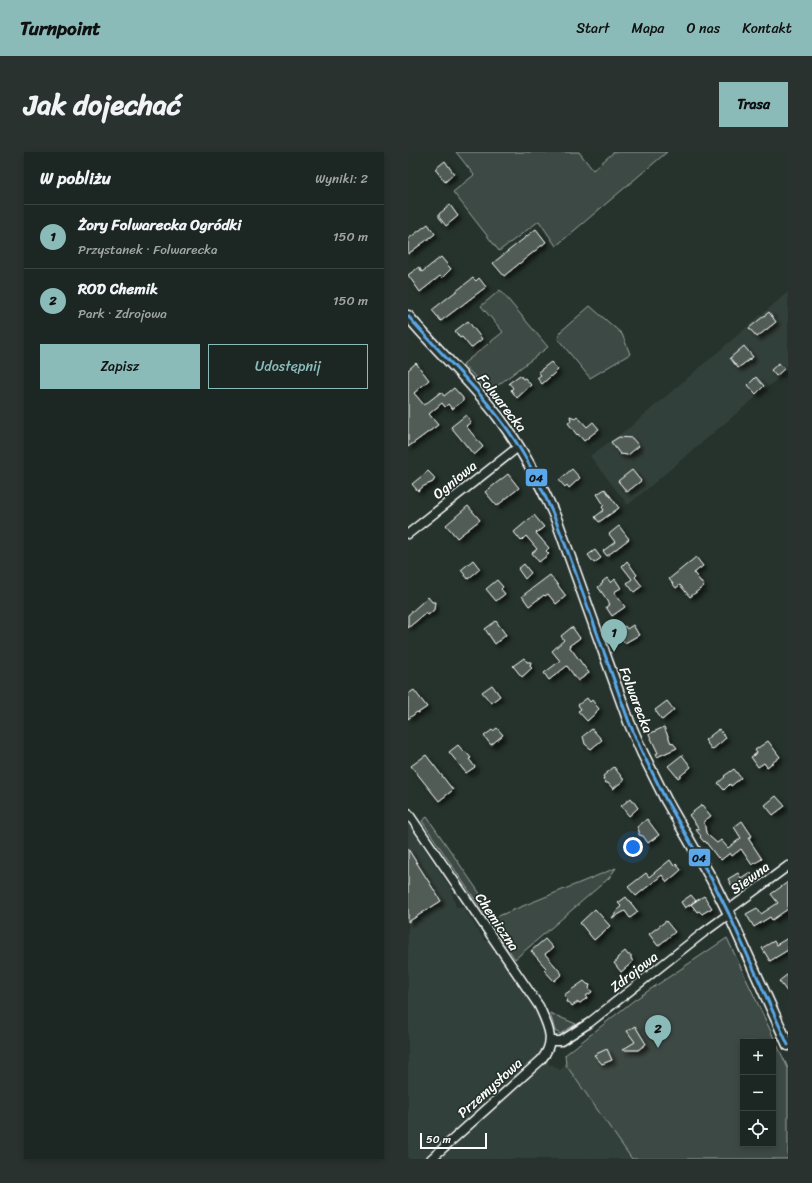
<!DOCTYPE html>
<html lang="pl">
<head>
<meta charset="utf-8">
<style>
  body { margin:0; font-family:Sriracha,sans-serif; background:#29322f; color:#f1f3f6 }
  .controls { position:absolute; right:12px; bottom:12px; display:grid; overflow:hidden; border-radius:0px; box-shadow:0 2px 6px #0003 }
  .controls button { width:36px; height:36px; display:grid; place-items:center; padding:0; border:0; border-bottom:1px solid #3a4340; background:#1c2622; color:#f1f3f6; font:20px sans-serif }
  .scale { position:absolute; left:12px; bottom:10px; width:67px; box-sizing:border-box; padding-left:4px; border:2px solid #fff; border-top:0; font-size:11px; line-height:14px; white-space:nowrap; color:#fff; -webkit-text-stroke:3px #26332d; paint-order:stroke }
  .you { position:absolute; left:225px; top:695px; width:14px; height:14px; margin:-10px; border:3px solid #fff; border-radius:50%; background:#1a73e8; box-shadow:0 0 0 6px #1a73e833 }
  .badge { display:grid; place-items:center; width:26px; height:26px; border-radius:50%; background:#8bbbb9; color:#111; font-size:13px; font-weight:700 }
  .pin { position:absolute; translate:-50% -33px; filter:drop-shadow(0 1px 2px #0008) }
  .pin::after { content:''; position:absolute; top:21px; width:14px; height:12px; background:inherit; clip-path:polygon(0 0,100% 0,50% 100%) }
  .list { margin:0; padding:0; list-style:none }
  h2 { display:flex; justify-content:space-between; align-items:center; height:52px; margin:0; padding:0 16px; font-size:17px }
  h2 small { font-size:13px; font-weight:400; color:#a0a5a5 }
  .list li { display:grid; grid-template-columns:26px 1fr auto; gap:12px; align-items:center; box-sizing:border-box; height:64px; padding:0 16px; border-top:1px solid #3a4340 }
  .list b { display:block; font-size:15px; white-space:nowrap }
  .list p { margin:0; font-size:13px; white-space:nowrap; color:#a0a5a5 }
  .list em { font-size:13px; font-style:normal; color:#a0a5a5 }
  .actions { display:flex; gap:8px; padding:12px 16px }
  .actions a { flex:1; padding:9px 0; border:1px solid #8bbbb9; border-radius:0px; text-align:center; font-size:14px; color:#8bbbb9 }
  .actions .main { background:#8bbbb9; color:#111 }
  .icon { flex:none; width:22px; height:22px; fill:none; stroke:currentColor; stroke-width:2; stroke-linecap:round; stroke-linejoin:round }
  .map { position:relative; flex:none; width:380px; height:1007px; overflow:hidden; border-radius:0px }
  header { display:flex; align-items:center; gap:24px; box-sizing:border-box; height:56px; padding:0 20px; background:#8bbbb9; color:#111 }
  header strong { font-size:19px }
  nav { display:flex; gap:22px; margin-inline-start:auto; font-size:14px }
  .intro { display:flex; align-items:center; justify-content:space-between; box-sizing:border-box; height:96px; padding:0 24px }
  h1 { margin:0; font-size:28px }
  .button { padding:10px 18px; border-radius:0px; background:#8bbbb9; color:#111; font-size:14px; font-weight:700 }
  main { display:flex; gap:24px; padding:0 24px }
  aside { flex:1; background:#1c2622; border-radius:0px; box-shadow:0 2px 6px #0003 }
  .map>svg:first-child { display:block }
  .built { fill:#333f3a }
  .green { fill:#3e4944; stroke:#9ea4a2; fill-rule:evenodd }
  .building { fill:#515c57; stroke:#fff; filter:url(#shadow) }
  .lines { fill:none; stroke-linecap:round; stroke-linejoin:round }
  .minor-casing { stroke:#fff; stroke-width:11 }
  .tertiary-casing { stroke:#fff; stroke-width:13 }
  .minor { stroke:#26332d; stroke-width:8 }
  .tertiary { stroke:#26332d; stroke-width:10 }
  .bus-1-casing { stroke:#26332d; stroke-width:6 }
  .bus-1 { stroke:#5aa8eb; stroke-width:3 }
  .labels { text-anchor:middle; dominant-baseline:central; stroke-width:3.5; stroke-linejoin:round; paint-order:stroke }
  .street-label { font-size:14px; fill:#fff; stroke:#26332d }
  .line-badge { stroke:#26332d; stroke-width:1.5 }
  .pale-badge-label { font-size:11px; text-anchor:middle; font-weight:bold; fill:#111 }
</style>
</head>
<body>
<header>
<strong>Turnpoint</strong>
<nav><a>Start</a><a>Mapa</a><a>O nas</a><a>Kontakt</a></nav>
</header>
<div class="intro"><h1>Jak dojechać</h1><a class="button">Trasa</a></div>
<main>
<aside>
<h2>W pobliżu<small>Wyniki: 2</small></h2>
<ul class="list">
<li><span class="badge">1</span><div><b>Żory Folwarecka Ogródki</b><p>Przystanek · Folwarecka</p></div><em>150 m</em></li>
<li><span class="badge">2</span><div><b>ROD Chemik</b><p>Park · Zdrojowa</p></div><em>150 m</em></li>
</ul>
<div class="actions"><a class="main">Zapisz</a><a>Udostępnij</a></div>
</aside>
<div class="map">
<svg width="380" height="1007" viewBox="0 0 380 1007">
  <defs>
    <filter id="shadow"><feDropShadow dx="3.5" dy="3.5" stdDeviation="2" flood-color="#0009"/></filter>
  </defs>
  <rect width="100%" height="100%" fill="#26332d"/>
  <filter id="ink" filterUnits="userSpaceOnUse"><feTurbulence type="fractalNoise" baseFrequency=".025" numOctaves="2"/><feDisplacementMap in="SourceGraphic" scale="8" xChannelSelector="R" yChannelSelector="G"/><feConvolveMatrix kernelMatrix="1 2 1 2 8 2 1 2 1" color-interpolation-filters="sRGB"/></filter>
  <g filter="url(#ink)">
    <path class="built" d="M 380,140 L 380,218 L 220,353 L 182,304 L 222,275 Z
      M 0,672 L 43,737 L 48,755 L 55,755 L 77,789 L 79,788 L 125,855 L 135,875 L 141,913 L 145,913 L 152,918 L 158,913 L 224,1007 L 0,1007 Z"/>
    <path class="green" d="M 48,0 L 171,0 L 185,18 L 206,0 L 259,0 L 148,94 L 131,69 L 91,99 L 45,40 L 66,23 Z
      M 92,138 L 140,195 L 81,240 L 55,212 L 95,180 L 73,154 Z
      M 182,154 L 214,182 L 222,202 L 182,226 L 150,187 L 152,180 Z
      M 19,665 L 88,765 L 208,716 L 201,726 L 107,807 L 14,669 Z
      M 319,786 L 380,916 L 380,1007 L 224,1007 L 158,913 L 157,903 L 225,849 ZM 335,890 L 365,890 L 365,992 L 335,992 Z
      M 142,861 L 168,872 L 152,882 L 147,879 Z"/>
    <path class="building" d="M 37,9 L 46,22 L 37,30 L 27,17 Z
      M 42,53 L 50,64 L 38,74 L 31,65 L 31,62 Z
      M 20,72 L 27,82 L 0,102 L 0,87 Z
      M 128,77 L 138,90 L 96,124 L 85,111 Z
      M 33,105 L 43,117 L 34,126 L 32,124 L 12,140 L 0,123 L 11,115 L 14,120 Z
      M 65,126 L 68,129 L 71,126 L 78,135 L 33,169 L 24,158 Z
      M 361,160 L 368,170 L 349,185 L 341,176 Z
      M 60,169 L 74,187 L 63,196 L 54,185 L 52,186 L 47,179 Z
      M 336,194 L 345,205 L 330,216 L 322,206 Z
      M 143,210 L 150,218 L 134,232 L 129,226 L 133,223 L 130,220 Z
      M 8,211 L 21,228 L 6,241 L 16,253 L 33,240 L 36,244 L 46,236 L 55,246 L 55,249 L 44,257 L 40,252 L 37,255 L 34,251 L 21,262 L 30,273 L 0,295 L 0,218 Z
      M 371,211 L 376,217 L 368,224 L 363,218 Z
      M 112,223 L 115,227 L 117,226 L 123,233 L 109,246 L 103,238 L 105,236 L 101,231 Z
      M 348,225 L 356,234 L 348,242 L 340,233 Z
      M 58,263 L 63,270 L 58,274 L 75,295 L 66,303 L 43,275 Z
      M 162,264 L 167,266 L 169,264 L 179,275 L 185,270 L 191,277 L 176,289 L 170,282 L 169,283 L 160,271 L 163,269 Z
      M 211,285 L 224,286 L 231,294 L 220,303 L 212,302 L 203,290 Z
      M 164,317 L 172,326 L 161,336 L 159,333 L 157,335 L 151,328 Z
      M 224,318 L 233,329 L 219,340 L 210,329 Z
      M 20,319 L 27,326 L 25,330 L 16,334 L 10,339 L 4,332 Z
      M 100,322 L 111,336 L 89,354 L 77,340 Z
      M 197,337 L 211,356 L 191,370 L 187,365 L 196,358 L 194,355 L 196,353 L 189,342 Z
      M 60,354 L 72,368 L 49,386 L 38,373 Z
      M 126,363 L 136,375 L 128,381 L 141,396 L 138,399 L 141,402 L 131,410 L 124,401 L 129,397 L 118,384 L 113,389 L 106,380 Z
      M 211,374 L 221,387 L 199,404 L 195,399 L 207,390 L 201,382 Z
      M 187,398 L 193,406 L 186,411 L 180,403 Z
      M 288,405 L 295,414 L 286,421 L 296,434 L 282,445 L 272,433 L 268,436 L 261,427 Z
      M 65,408 L 72,417 L 60,427 L 53,418 Z
      M 219,409 L 229,423 L 227,425 L 234,434 L 226,440 L 219,431 L 224,427 L 214,414 Z
      M 116,412 L 123,421 L 117,427 L 110,417 Z
      M 142,423 L 158,444 L 148,452 L 140,442 L 137,444 L 136,443 L 121,454 L 114,444 Z
      M 199,426 L 203,431 L 207,427 L 213,436 L 206,440 L 217,455 L 204,464 L 198,455 L 202,452 L 190,435 L 195,431 L 194,430 Z
      M 89,428 L 95,435 L 93,437 L 97,442 L 88,449 L 78,437 Z
      M 20,445 L 24,450 L 27,450 L 26,458 L 20,463 L 18,461 L 0,476 L 0,463 Z
      M 88,469 L 98,483 L 87,492 L 77,477 Z
      M 225,473 L 231,483 L 217,491 L 208,480 L 217,474 L 219,477 Z
      M 164,475 L 172,486 L 161,494 L 181,521 L 170,529 L 159,514 L 141,528 L 136,521 L 152,509 L 144,499 L 156,488 L 153,484 Z
      M 116,506 L 119,510 L 123,510 L 122,514 L 124,516 L 114,525 L 105,514 Z
      M 84,533 L 92,544 L 83,551 L 74,540 Z
      M 6,538 L 19,555 L 10,561 L 9,560 L 0,567 L 0,542 Z
      M 179,546 L 182,550 L 184,548 L 191,557 L 188,560 L 188,561 L 179,569 L 170,559 L 173,557 L 170,553 Z
      M 259,549 L 266,558 L 254,568 L 247,558 Z
      M 256,575 L 263,591 L 264,590 L 269,596 L 249,605 L 248,602 L 250,601 L 241,582 Z
      M 89,576 L 95,583 L 83,593 L 76,584 L 84,578 L 85,579 Z
      M 184,577 L 194,588 L 183,597 L 177,592 L 175,584 Z
      M 311,577 L 318,586 L 304,598 L 297,588 Z
      M 360,589 L 372,605 L 359,615 L 356,611 L 350,615 L 343,605 L 349,601 L 347,598 Z
      M 50,593 L 56,600 L 57,599 L 63,606 L 61,607 L 67,615 L 58,621 L 41,600 Z
      M 18,603 L 45,638 L 31,649 L 3,614 Z
      M 274,603 L 283,615 L 270,626 L 260,614 Z
      M 206,615 L 216,628 L 205,637 L 200,631 L 198,631 L 195,628 L 196,626 L 195,624 Z
      M 326,617 L 333,626 L 323,634 L 322,632 L 316,638 L 310,631 L 317,625 L 316,624 Z
      M 368,644 L 377,654 L 365,663 L 357,653 Z
      M 223,646 L 230,656 L 221,664 L 213,654 Z
      M 294,653 L 303,664 L 296,669 L 298,681 L 302,685 L 309,691 L 313,688 L 320,696 L 333,686 L 326,675 L 334,669 L 344,684 L 340,686 L 354,707 L 344,713 L 333,697 L 324,704 L 322,701 L 313,708 L 311,705 L 310,706 L 297,689 L 296,690 L 292,685 L 293,684 L 288,678 L 289,676 L 292,678 L 281,663 Z
      M 239,667 L 251,683 L 240,691 L 235,684 L 231,683 L 231,679 L 229,675 Z
      M 0,697 L 33,749 L 0,770 Z
      M 262,708 L 266,714 L 268,712 L 273,718 L 259,730 L 254,723 L 228,744 L 220,735 L 238,721 L 241,725 Z
      M 342,720 L 349,730 L 329,743 L 320,727 L 330,721 L 333,726 Z
      M 380,730 L 380,757 L 364,768 L 362,765 L 346,775 L 338,762 L 349,756 L 353,762 L 370,751 L 363,742 Z
      M 283,743 L 288,749 L 277,756 L 273,750 Z
      M 296,744 L 304,756 L 294,762 L 291,759 L 289,760 L 283,752 Z
      M 218,745 L 230,760 L 222,766 L 217,759 L 204,766 L 213,754 L 210,751 Z
      M 187,757 L 202,774 L 186,788 L 172,771 Z
      M 258,769 L 267,780 L 250,794 L 241,782 Z
      M 380,786 L 380,798 L 362,809 L 354,796 L 366,789 L 368,793 Z
      M 137,787 L 145,796 L 137,802 L 154,822 L 146,829 L 136,818 L 138,816 L 123,799 Z
      M 217,799 L 220,803 L 223,803 L 223,806 L 225,810 L 213,820 L 206,811 L 210,808 L 209,806 Z
      M 380,822 L 380,841 L 371,829 Z
      M 176,829 L 179,832 L 182,833 L 181,836 L 184,840 L 178,844 L 179,846 L 172,851 L 170,850 L 164,854 L 162,851 L 158,850 L 159,847 L 156,843 Z
      M 227,874 L 238,892 L 230,898 L 214,898 L 227,890 L 219,879 Z
      M 199,897 L 204,908 L 194,912 L 186,903 Z"/>
    <g class="lines">
      <g class="minor-casing">
        <path id="minor" d="M 0,382 L 110,295
          M 0,661 L 131,854 C 140,874 149,889 133,908 L 23,1007
          M 319,759 L 380,714
          M 142,889 L 153,889 L 181,871 L 295,781 L 321,762"/>
      </g>
      <g class="tertiary-casing">
        <path id="tertiary" d="M 0,164 C 29,199 64,230 91,266 C 115,298 134,334 149,369 L 221,570 L 234,600 L 258,648 L 304,728 L 321,762 L 380,893"/>
      </g>
      <use href="#minor" class="minor"/>
      <use href="#tertiary" class="tertiary"/>
      <g class="bus-1-casing">
        <path id="bus-1" d="M 0,164 C 36,206 78,243 108,290 C 137,336 155,385 173,436 C 189,481 205,525 221,570 L 234,600 L 258,648 L 304,728 L 321,762 L 380,893"/>
      </g>
      <use href="#bus-1" class="bus-1"/>
    </g>
  </g>
  <g class="labels">
    <g class="street-label">
      <text transform="translate(94 251) rotate(52)">Folwarecka</text>
      <text transform="translate(47 328) rotate(-39)">Ogniowa</text>
      <text transform="translate(228 548) rotate(69)">Folwarecka</text>
      <text transform="translate(342 726) rotate(-36)">Siewna</text>
      <text transform="translate(89 770) rotate(56)">Chemiczna</text>
      <text transform="translate(226 820) rotate(-38)">Zdrojowa</text>
      <text transform="translate(82 936) rotate(-42)">Przemysłowa</text>
    </g>
  </g>
  <g class="line-badge">
    <rect x="117" y="316" width="23" height="19" rx="4" fill="#5aa8eb"/>
    <rect x="280" y="696" width="23" height="19" rx="4" fill="#5aa8eb"/>
  </g>
  <g class="pale-badge-label">
    <text x="128" y="330">04</text>
    <text x="291" y="710">04</text>
  </g>
</svg>
<div class="controls">
<button>+</button>
<button>−</button>
<button><svg class="icon" aria-label="locate" viewBox="0 0 24 24"><circle cx="12" cy="12" r="6"/><path d="M12 2v4M12 18v4M2 12h4M18 12h4"/></svg></button>
</div>
<div class="scale">50 m</div>
<div class="you"></div>
<div class="pin badge" style="left:206px;top:500px">1</div>
<div class="pin badge" style="left:250px;top:896px">2</div>
</div>
</main>
</body>
</html>
